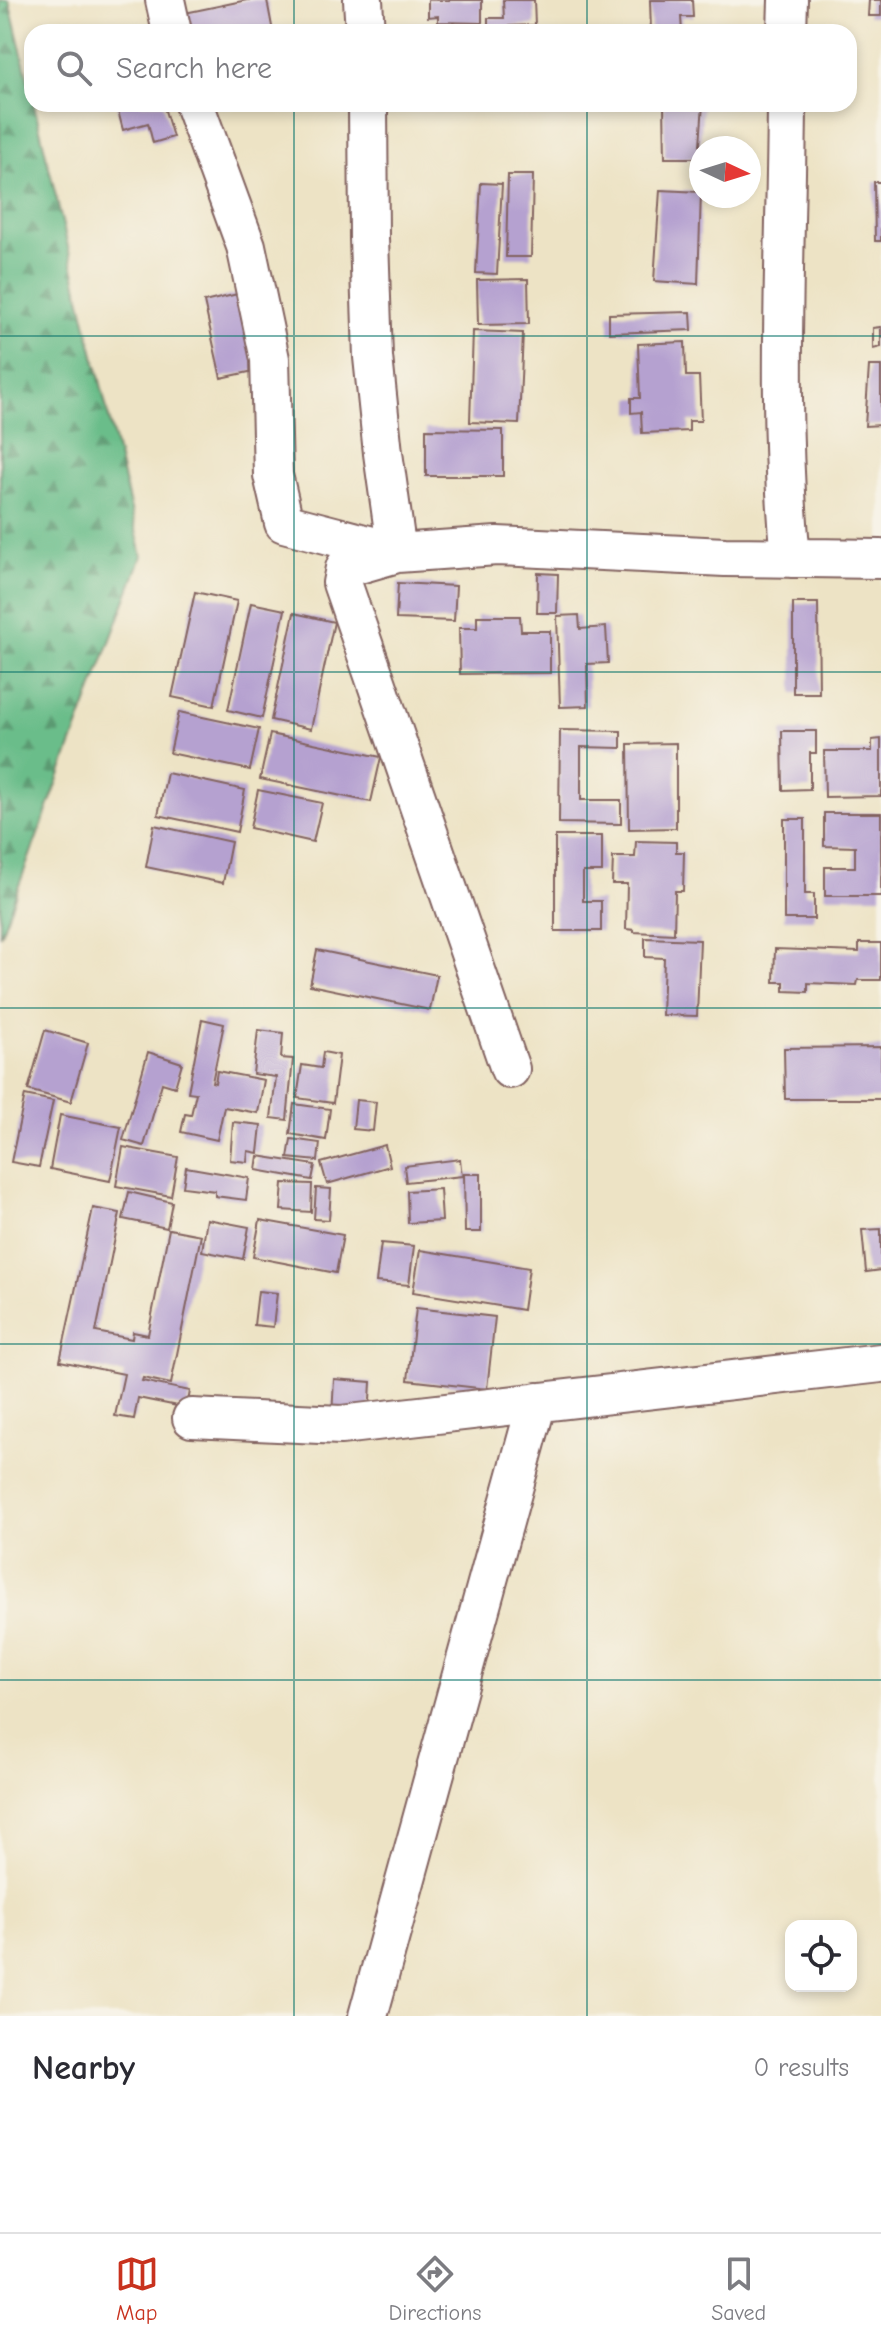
<!DOCTYPE html>
<html lang="en">
<head>
<meta charset="utf-8">
<style>
  body { margin:0; font-family:"Comic Neue",sans-serif; background:#f7f7f7; color:#2b2b33 }
  .controls { position:absolute; right:24px; bottom:24px; display:grid; overflow:hidden; border-radius:16px; box-shadow:0 4px 12px #0003 }
  .controls button { width:72px; height:72px; display:grid; place-items:center; padding:0; border:0; border-bottom:2px solid #e1e1e2; background:#fff; color:#2b2b33; font:40px sans-serif }
  .compass { position:absolute; left:689px; top:136px; width:72px; height:72px; border-radius:50%; background:#fff; box-shadow:0 4px 12px #0003; rotate:94deg }
  .list { margin:0; padding:0; list-style:none }
  h2 { display:flex; justify-content:space-between; align-items:center; height:104px; margin:0; padding:0 32px; font-size:34px }
  h2 small { font-size:26px; font-weight:400; color:#7c7c81 }
  .icon { flex:none; width:44px; height:44px; fill:none; stroke:currentColor; stroke-width:2; stroke-linecap:round; stroke-linejoin:round }
  .map { position:relative; flex:none; width:881px; height:2016px; overflow:hidden }
  .search { position:absolute; background:#fff; box-shadow:0 4px 12px #0003; left:24px; right:24px; top:24px; height:88px; display:flex; align-items:center; gap:20px; box-sizing:border-box; padding:0 28px; border-radius:24px; color:#7c7c81; font-size:30px }
  .sheet { height:216px; background:#fff }
  nav { display:flex; justify-content:space-around; align-items:center; box-sizing:border-box; height:112px; border-top:2px solid #e1e1e2; background:#fff; font-size:22px; color:#7c7c81 }
  nav a { display:grid; justify-items:center; gap:4px }
  nav .on { color:#c8321e }
  .map>svg:first-child { display:block }
  .forest { fill:url(#forest-firs); stroke:#5a6e5a; stroke-width:2 }
  .building { fill:#b5a1d0 }
  .lines { fill:none; stroke-linecap:round; stroke-linejoin:round }
  .minor-casing { stroke:#836461; stroke-width:42 }
  .minor { stroke:#fff; stroke-width:38 }
  .grid { fill:none; stroke:#0f766e; stroke-width:2; stroke-opacity:0.55 }
</style>
</head>
<body>
<div class="map">
<svg width="881" height="2016" viewBox="0 0 881 2016">
  <defs>
    <pattern id="forest-firs" width="22" height="20" patternUnits="userSpaceOnUse" patternTransform="scale(2)"><rect width="22" height="20" fill="#6bbd8a"/><path d="M5 1l3.5 6h-7zM16 11l3.5 6h-7z" fill="#5a9971"/></pattern>
  </defs>
  <rect width="100%" height="100%" fill="#f7f3e8"/>
  <filter id="ink" filterUnits="userSpaceOnUse"><feTurbulence type="fractalNoise" baseFrequency=".0125" numOctaves="2"/><feDisplacementMap in="SourceGraphic" scale="16" xChannelSelector="R" yChannelSelector="G"/><feConvolveMatrix kernelMatrix="1 2 1 2 8 2 1 2 1" color-interpolation-filters="sRGB"/></filter>
  <filter id="wash" filterUnits="userSpaceOnUse"><feTurbulence type="fractalNoise" baseFrequency=".006" numOctaves="4" result="noise"/><feDisplacementMap in="SourceGraphic" scale="32" xChannelSelector="R" yChannelSelector="G"/><feGaussianBlur stdDeviation="1.8" result="paint"/><feColorMatrix in="noise" values="0 0 0 0 0 0 0 0 0 0 0 0 0 0 0 0 0 1.4 0 .05"/><feComposite in="paint" operator="in"/></filter>
  <g filter="url(#wash)">
    <rect width="100%" height="100%" fill="#ede3c5"/>
    <path class="forest" d="M 0,0 L 9,0 L 142,556 L 0,936 Z"/>
    <g id="blocks">
      <path class="building" d="M 247,0 L 267,0 L 273,32 L 183,32 L 180,14 Z
        M 428,0 L 482,0 L 482,23 L 438,22 L 438,16 L 428,17 Z
        M 503,0 L 534,0 L 535,25 L 510,26 L 510,32 L 432,32 L 432,27 L 488,25 L 488,18 L 504,18 Z
        M 650,0 L 692,0 L 693,17 L 681,17 L 682,32 L 651,32 Z
        M 869,0 L 881,0 L 881,16 L 868,16 Z
        M 128,104 L 163,104 L 173,137 L 153,143 L 148,123 L 123,130 L 117,107 Z
        M 664,104 L 703,104 L 699,158 L 665,158 Z
        M 508,175 L 533,175 L 531,257 L 506,257 Z
        M 874,182 L 881,182 L 881,241 L 875,241 Z
        M 481,183 L 502,184 L 497,274 L 476,273 Z
        M 660,190 L 701,192 L 698,284 L 654,281 Z
        M 528,279 L 529,324 L 478,325 L 477,280 Z
        M 246,292 L 263,369 L 221,378 L 204,302 Z
        M 691,312 L 692,330 L 609,333 L 609,314 Z
        M 881,327 L 881,347 L 873,349 L 873,328 Z
        M 473,331 L 523,333 L 519,424 L 470,422 Z
        M 685,342 L 686,376 L 699,376 L 701,421 L 689,421 L 689,431 L 642,433 L 641,412 L 631,413 L 631,398 L 640,398 L 638,344 Z
        M 869,366 L 881,366 L 881,425 L 865,426 Z
        M 426,429 L 503,430 L 503,476 L 426,476 Z
        M 538,573 L 558,574 L 557,613 L 537,613 Z
        M 398,583 L 456,586 L 454,621 L 396,619 Z
        M 195,592 L 237,601 L 214,706 L 172,697 Z
        M 251,603 L 285,610 L 262,718 L 228,710 Z
        M 793,603 L 818,603 L 819,693 L 793,693 Z
        M 294,613 L 334,622 L 311,729 L 271,720 Z
        M 579,615 L 580,629 L 606,627 L 608,663 L 587,664 L 588,706 L 560,707 L 557,616 Z
        M 477,616 L 520,616 L 521,631 L 550,631 L 550,673 L 460,674 L 459,628 L 477,628 Z
        M 179,712 L 259,729 L 250,770 L 170,753 Z
        M 560,730 L 621,731 L 621,748 L 581,747 L 581,800 L 621,800 L 621,824 L 559,823 Z
        M 782,731 L 816,731 L 816,753 L 810,753 L 810,789 L 783,790 Z
        M 270,734 L 381,757 L 371,802 L 260,779 Z
        M 881,739 L 881,796 L 825,797 L 824,751 L 872,751 L 872,740 Z
        M 676,743 L 676,828 L 629,829 L 628,744 Z
        M 167,773 L 245,790 L 237,832 L 158,815 Z
        M 258,790 L 322,803 L 313,842 L 250,828 Z
        M 824,813 L 881,813 L 881,896 L 825,896 L 825,867 L 855,867 L 855,847 L 824,846 Z
        M 784,819 L 805,819 L 805,894 L 814,894 L 814,919 L 784,919 Z
        M 154,825 L 231,842 L 223,883 L 146,867 Z
        M 555,836 L 602,836 L 602,872 L 583,872 L 583,901 L 601,901 L 601,931 L 555,931 Z
        M 636,841 L 676,842 L 676,852 L 684,852 L 683,891 L 675,891 L 674,934 L 634,932 L 634,930 L 626,929 L 627,884 L 612,884 L 613,857 L 635,857 Z
        M 645,938 L 700,940 L 697,1016 L 662,1015 L 664,958 L 645,957 Z
        M 859,943 L 881,943 L 881,980 L 858,980 L 857,985 L 808,983 L 808,992 L 784,991 L 784,982 L 774,982 L 775,949 L 859,952 Z
        M 317,950 L 437,975 L 430,1010 L 310,985 Z
        M 202,1019 L 224,1024 L 212,1082 L 215,1083 L 217,1071 L 264,1080 L 258,1113 L 224,1107 L 217,1140 L 181,1132 L 185,1114 L 191,1115 L 196,1093 L 188,1092 Z
        M 45,1030 L 88,1043 L 71,1102 L 28,1090 Z
        M 258,1030 L 283,1033 L 281,1058 L 293,1059 L 287,1120 L 271,1118 L 276,1077 L 253,1074 Z
        M 881,1047 L 881,1099 L 785,1099 L 784,1048 Z
        M 148,1052 L 182,1063 L 175,1087 L 162,1083 L 144,1146 L 123,1140 Z
        M 323,1052 L 339,1055 L 333,1103 L 297,1098 L 302,1065 L 321,1068 Z
        M 25,1095 L 53,1101 L 39,1167 L 11,1162 Z
        M 356,1100 L 376,1102 L 373,1131 L 353,1129 Z
        M 294,1104 L 330,1109 L 326,1140 L 290,1134 Z
        M 60,1115 L 121,1127 L 110,1181 L 50,1169 Z
        M 233,1122 L 261,1125 L 258,1153 L 248,1151 L 247,1162 L 230,1160 Z
        M 291,1139 L 320,1143 L 318,1161 L 288,1158 Z
        M 385,1145 L 390,1166 L 327,1184 L 321,1163 Z
        M 123,1147 L 178,1157 L 171,1196 L 116,1186 Z
        M 258,1156 L 315,1165 L 312,1180 L 256,1170 Z
        M 460,1159 L 462,1176 L 406,1182 L 404,1166 Z
        M 186,1167 L 249,1178 L 246,1200 L 215,1196 L 215,1191 L 183,1187 Z
        M 464,1174 L 481,1174 L 481,1232 L 465,1232 Z
        M 283,1183 L 312,1184 L 311,1212 L 281,1210 Z
        M 316,1188 L 331,1189 L 329,1220 L 314,1219 Z
        M 440,1189 L 442,1221 L 408,1223 L 407,1191 Z
        M 129,1192 L 172,1202 L 167,1228 L 123,1219 Z
        M 93,1208 L 120,1213 L 96,1332 L 132,1339 L 133,1332 L 148,1335 L 169,1229 L 201,1235 L 171,1384 L 143,1378 L 142,1381 L 190,1391 L 187,1408 L 138,1398 L 134,1419 L 115,1416 L 124,1374 L 60,1361 Z
        M 207,1219 L 249,1227 L 243,1259 L 202,1251 Z
        M 260,1220 L 343,1235 L 336,1273 L 253,1257 Z
        M 881,1229 L 881,1270 L 866,1272 L 862,1230 Z
        M 381,1243 L 414,1246 L 409,1285 L 376,1282 Z
        M 420,1250 L 529,1268 L 523,1310 L 413,1292 Z
        M 258,1291 L 277,1293 L 273,1327 L 254,1325 Z
        M 416,1308 L 495,1317 L 487,1389 L 408,1380 Z
        M 334,1379 L 371,1382 L 369,1418 L 332,1416 Z"/>
    </g>
  </g>
  <g filter="url(#ink)">
    <use href="#blocks" fill-opacity="0" stroke="#836461" stroke-width="2"/>
    <g class="lines">
      <g class="minor-casing">
        <path id="minor" d="M 165,0 L 172,32
          M 363,0 L 365,32
          M 787,32 L 788,0
          M 194,104 L 246,246 L 270,359 L 273,475 L 284,523 L 395,552
          M 368,104 L 369,238 L 373,357 L 383,453 L 397,553
          M 787,104 C 786,255 776,407 791,558
          M 510,1069 L 342,583 L 345,568 L 397,553 L 497,546 L 725,557 L 881,559
          M 192,1418 L 341,1425 L 881,1363
          M 368,2016 L 537,1402"/>
      </g>
      <use href="#minor" class="minor"/>
    </g>
  </g>
  <path class="grid" d="M 294,0 L 294,32M 587,0 L 587,32M 294,104 L 294,2016M 587,104 L 587,2016M 0,336 L 881,336M 0,672 L 881,672M 0,1008 L 881,1008M 0,1344 L 881,1344M 0,1680 L 881,1680"/>
</svg>
<div class="controls">
<button><svg class="icon" aria-label="locate" viewBox="0 0 24 24"><circle cx="12" cy="12" r="6"/><path d="M12 2v4M12 18v4M2 12h4M18 12h4"/></svg></button>
</div>
<svg class="compass" viewBox="-18 -18 36 36"><path d="M0-13l5 13h-10z" fill="#e53935"/><path d="M0 13l5-13h-10z" fill="#7c7c81"/></svg>
<div class="search"><svg class="icon" aria-label="search" viewBox="0 0 24 24"><circle cx="10" cy="10" r="6"/><path d="M15 15l6 6"/></svg>Search here</div>
</div>
<section class="sheet">
<h2>Nearby<small>0 results</small></h2>
<ul class="list">
</ul>
</section>
<nav>
<a class="on"><svg class="icon" aria-label="map" viewBox="0 0 24 24"><path d="M3 6l6-2 6 2 6-2v14l-6 2-6-2-6 2zM9 4v14M15 6v14"/></svg>Map</a>
<a><svg class="icon" aria-label="directions" viewBox="0 0 24 24"><path d="M12 3l9 9-9 9-9-9zM9 14v-3h6M13 9l2 2-2 2"/></svg>Directions</a>
<a><svg class="icon" aria-label="saved" viewBox="0 0 24 24"><path d="M7 4h10v16l-5-4-5 4z"/></svg>Saved</a>
</nav>
</body>
</html>
